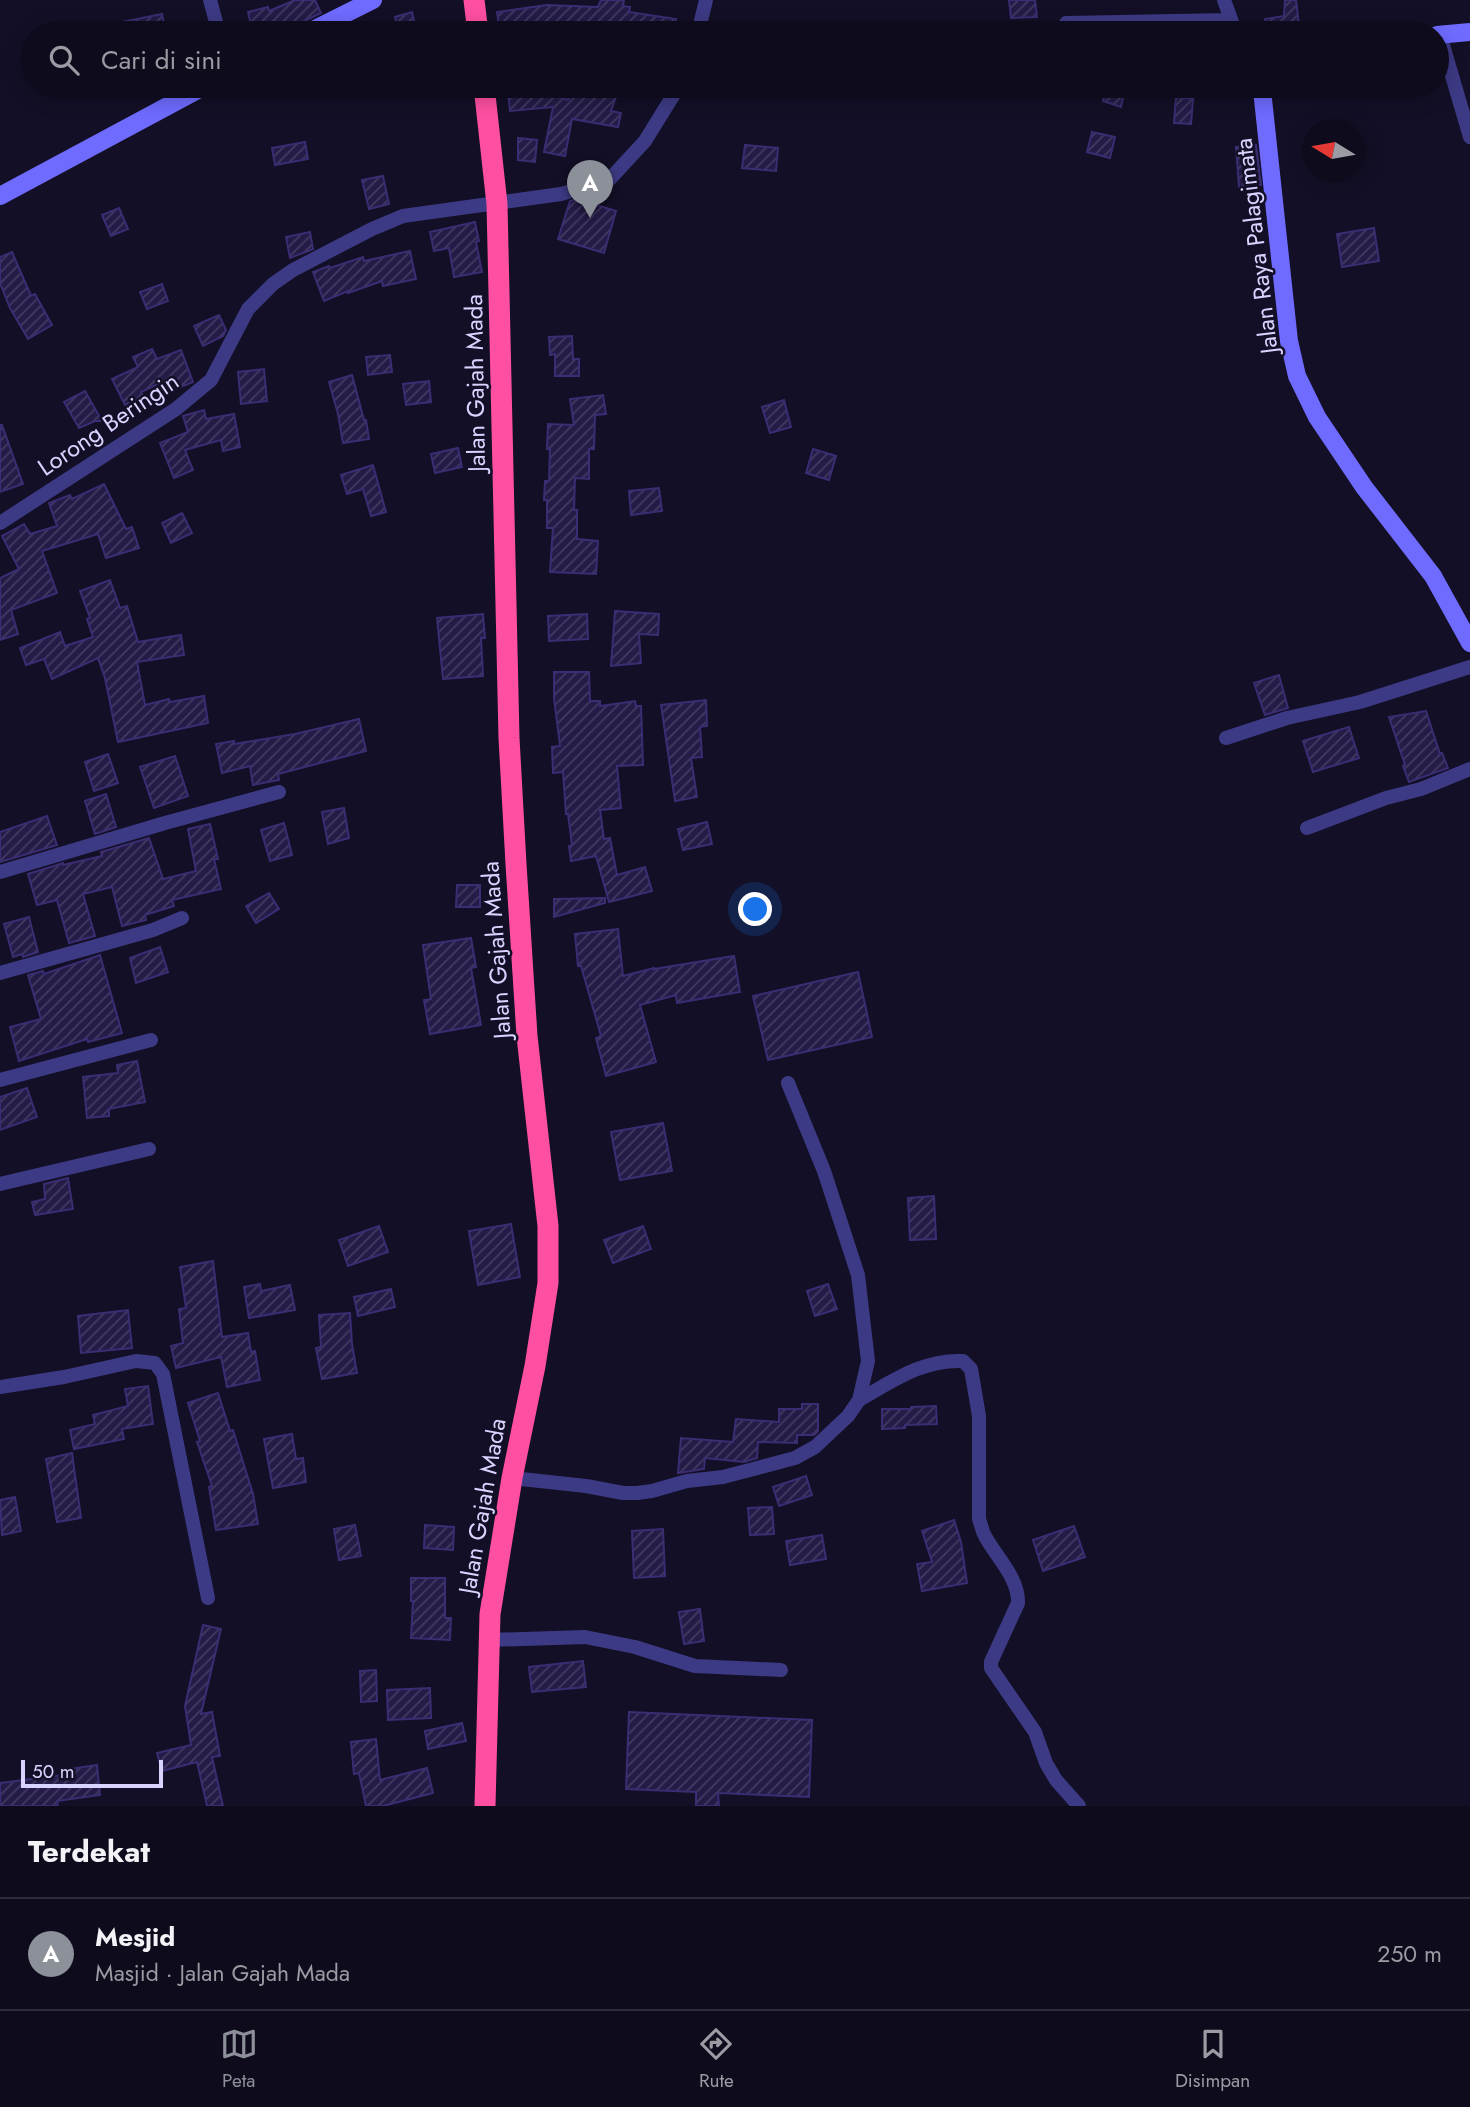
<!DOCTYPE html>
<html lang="id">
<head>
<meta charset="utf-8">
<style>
  body { margin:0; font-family:Jost,sans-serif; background:#1c1929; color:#f1f3f6 }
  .compass { position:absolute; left:1302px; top:119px; width:63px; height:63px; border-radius:50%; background:#0e0b1c; box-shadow:0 4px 18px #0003; rotate:281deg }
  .scale { position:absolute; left:21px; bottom:18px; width:142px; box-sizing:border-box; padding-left:7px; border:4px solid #d9d4ff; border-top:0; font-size:19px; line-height:24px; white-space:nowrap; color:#d9d4ff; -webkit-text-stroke:5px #130f26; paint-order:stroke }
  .you { position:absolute; left:756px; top:910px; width:24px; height:24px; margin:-18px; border:5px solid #fff; border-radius:50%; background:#1a73e8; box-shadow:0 0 0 10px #1a73e833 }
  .badge { display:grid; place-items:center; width:46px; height:46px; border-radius:50%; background:#8c9099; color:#fff; font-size:23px; font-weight:700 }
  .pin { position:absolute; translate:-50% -58px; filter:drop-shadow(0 2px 4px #0008) }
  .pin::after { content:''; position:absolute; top:37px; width:24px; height:21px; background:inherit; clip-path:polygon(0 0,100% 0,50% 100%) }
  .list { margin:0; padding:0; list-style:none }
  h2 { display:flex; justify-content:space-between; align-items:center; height:91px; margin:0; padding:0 28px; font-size:30px }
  h2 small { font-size:23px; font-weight:400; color:#9b9ba3 }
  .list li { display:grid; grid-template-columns:46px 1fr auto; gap:21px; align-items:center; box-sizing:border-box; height:112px; padding:0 28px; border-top:2px solid #2e2b3b }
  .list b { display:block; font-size:26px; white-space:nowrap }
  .list p { margin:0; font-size:23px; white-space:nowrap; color:#9b9ba3 }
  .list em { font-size:23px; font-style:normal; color:#9b9ba3 }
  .icon { flex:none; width:38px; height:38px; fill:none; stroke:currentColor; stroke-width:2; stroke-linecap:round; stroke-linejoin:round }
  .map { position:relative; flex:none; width:1470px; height:1806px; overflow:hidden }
  .search { position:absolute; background:#0e0b1c; box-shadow:0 4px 18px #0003; left:21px; right:21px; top:21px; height:77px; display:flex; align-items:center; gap:18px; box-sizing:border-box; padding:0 24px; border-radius:38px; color:#9b9ba3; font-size:26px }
  .sheet { height:203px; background:#0e0b1c }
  nav { display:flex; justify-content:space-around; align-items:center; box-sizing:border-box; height:98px; border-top:2px solid #2e2b3b; background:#0e0b1c; font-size:19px; color:#9b9ba3 }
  nav a { display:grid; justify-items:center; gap:4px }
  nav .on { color:#8c9099 }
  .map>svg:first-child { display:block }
  .building { fill:url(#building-hatch); stroke:#3b2d73; stroke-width:2 }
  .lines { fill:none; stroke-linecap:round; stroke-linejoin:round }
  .street { stroke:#3d3a85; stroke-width:14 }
  .secondary { stroke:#6f6bff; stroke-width:18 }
  .highway { stroke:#ff4fa3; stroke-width:21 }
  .labels { text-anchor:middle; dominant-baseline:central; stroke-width:5; stroke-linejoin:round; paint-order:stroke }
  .street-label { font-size:24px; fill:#d9d4ff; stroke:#130f26 }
</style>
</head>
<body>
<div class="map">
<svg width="1470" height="1806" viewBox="0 0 1470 1806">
  <defs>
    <pattern id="building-hatch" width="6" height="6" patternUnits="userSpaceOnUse" patternTransform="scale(1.75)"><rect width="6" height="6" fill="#241b47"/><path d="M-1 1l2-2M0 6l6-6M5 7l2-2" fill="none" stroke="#433b63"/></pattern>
  </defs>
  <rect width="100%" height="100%" fill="#130f26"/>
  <path class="building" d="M 295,0 L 315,0 L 321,13 L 280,33 L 253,33 L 248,12 L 268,7 L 269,11 Z
    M 601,0 L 624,0 L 623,6 L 630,7 L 629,12 L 676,19 L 674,33 L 640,31 L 640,33 L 612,33 L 614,24 L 574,22 L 573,33 L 553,33 L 554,27 L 500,33 L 497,12 L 547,5 L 598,7 Z
    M 1009,0 L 1035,0 L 1037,17 L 1011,18 Z
    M 1285,0 L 1296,0 L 1300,33 L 1267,33 L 1265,19 L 1284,16 Z
    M 412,12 L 417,33 L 399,33 L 395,17 Z
    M 162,14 L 166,33 L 102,33 L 102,26 Z
    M 573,86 L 620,86 L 611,111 L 621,113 L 618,127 L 572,119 L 565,156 L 544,152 L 553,107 L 510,111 L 508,93 L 533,90 L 568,100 Z
    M 1106,86 L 1125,89 L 1121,107 L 1103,101 Z
    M 1176,97 L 1193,99 L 1191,124 L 1174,123 Z
    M 1092,132 L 1115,137 L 1110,158 L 1087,152 Z
    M 518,138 L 537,140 L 535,162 L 518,160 Z
    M 305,142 L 308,159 L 275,165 L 272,148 Z
    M 745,145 L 778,148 L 776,171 L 742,168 Z
    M 1256,145 L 1261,185 L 1239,187 L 1236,147 Z
    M 383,176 L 389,204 L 369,209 L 362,180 Z
    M 577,199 L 616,211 L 604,253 L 558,239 L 570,201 Z
    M 119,208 L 128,229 L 111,236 L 102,215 Z
    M 475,222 L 479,241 L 476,242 L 482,272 L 454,277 L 449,248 L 434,251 L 430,232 Z
    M 1374,228 L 1379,261 L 1342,267 L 1337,234 Z
    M 310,232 L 313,249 L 290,258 L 286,237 Z
    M 410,251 L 416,279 L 383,286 L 382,281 L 348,293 L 348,291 L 324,301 L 313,272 L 329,266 L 330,268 L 363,257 L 364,261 Z
    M 12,252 L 31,296 L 35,294 L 52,325 L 28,339 L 10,308 L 0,283 L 0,257 Z
    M 162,284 L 168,301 L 147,309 L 140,292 Z
    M 219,315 L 226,330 L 223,336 L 203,346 L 194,326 Z
    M 572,336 L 573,359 L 579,359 L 579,376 L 555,376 L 555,354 L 550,355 L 549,337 Z
    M 152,349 L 157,359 L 181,350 L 193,382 L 176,389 L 171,378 L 141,392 L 143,396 L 125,405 L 112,379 L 138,367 L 133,357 Z
    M 390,355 L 392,372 L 368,375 L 366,357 Z
    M 264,369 L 267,401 L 241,404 L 238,372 Z
    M 352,375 L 364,420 L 366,420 L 369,439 L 343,443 L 338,414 L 329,382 Z
    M 429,381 L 431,402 L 406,405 L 403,384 Z
    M 85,391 L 102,421 L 95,421 L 79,428 L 64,402 Z
    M 603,395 L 606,414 L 595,415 L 594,449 L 589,449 L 589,479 L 575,478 L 574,510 L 577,510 L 577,539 L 598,541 L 596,574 L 550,572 L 553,528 L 547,528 L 547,500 L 544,500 L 545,481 L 549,481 L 550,449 L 547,449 L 548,424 L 574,425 L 570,399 Z
    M 784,400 L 791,427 L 770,433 L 762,407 Z
    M 204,410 L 206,419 L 234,414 L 240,447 L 223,451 L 221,440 L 185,450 L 193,470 L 174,478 L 160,443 L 188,432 L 183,416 Z
    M 0,425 L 2,425 L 23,484 L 0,492 Z
    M 458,448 L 462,467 L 435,473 L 431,454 Z
    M 813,449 L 836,456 L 829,480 L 806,473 Z
    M 373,465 L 386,512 L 371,516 L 363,489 L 347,494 L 341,475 Z
    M 104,484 L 126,529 L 132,527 L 139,548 L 106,558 L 98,534 L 42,551 L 57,593 L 11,610 L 18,634 L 0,640 L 0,578 L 19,569 L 2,536 L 24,524 L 30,534 L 57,526 L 49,503 L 70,495 L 72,499 Z
    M 659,488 L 662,511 L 631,515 L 629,491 Z
    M 182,513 L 192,533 L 171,543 L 162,523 Z
    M 110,580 L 120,608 L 127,606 L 138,642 L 181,635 L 184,655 L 137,662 L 145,705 L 169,699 L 170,702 L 204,696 L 208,723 L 118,742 L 105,678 L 98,658 L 52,679 L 44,659 L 26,665 L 20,648 L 60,632 L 65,646 L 93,637 L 87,619 L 90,618 L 80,591 Z
    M 615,611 L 659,614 L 658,635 L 639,634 L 641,663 L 611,666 Z
    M 483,614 L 485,638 L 481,638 L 483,676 L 443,679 L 437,618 Z
    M 587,614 L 588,639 L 549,641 L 548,616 Z
    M 554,672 L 589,672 L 590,701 L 600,701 L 600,706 L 635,701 L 636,706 L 641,706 L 643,765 L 617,766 L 621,808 L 600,810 L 604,839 L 610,838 L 617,875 L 645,867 L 652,891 L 609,902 L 596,856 L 571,861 L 569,846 L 572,845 L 568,814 L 566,814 L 563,772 L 553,773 L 552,747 L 560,746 L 554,698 Z
    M 1279,675 L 1288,708 L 1265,715 L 1254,683 Z
    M 706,700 L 707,726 L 700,727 L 702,757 L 691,758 L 697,797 L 675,801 L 661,705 Z
    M 1426,711 L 1440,754 L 1442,753 L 1448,768 L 1409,782 L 1403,766 L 1405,765 L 1389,717 Z
    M 359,719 L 366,751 L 278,774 L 279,780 L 253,785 L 250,766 L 222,773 L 216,744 L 234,741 L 234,744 L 295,734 Z
    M 1349,727 L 1359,758 L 1313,772 L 1303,741 Z
    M 108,754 L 118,783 L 94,791 L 85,762 Z
    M 175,756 L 188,796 L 154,808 L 140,767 Z
    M 106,794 L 116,827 L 95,834 L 85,801 Z
    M 344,808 L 349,838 L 328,844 L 322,812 Z
    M 47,816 L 57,845 L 0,862 L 0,832 Z
    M 707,822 L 712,844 L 683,850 L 678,829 Z
    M 284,823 L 292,855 L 270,861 L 261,830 Z
    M 210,824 L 218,859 L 214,859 L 221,889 L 172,900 L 174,906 L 145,915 L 146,920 L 122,926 L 112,887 L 83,894 L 95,936 L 69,943 L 57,900 L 37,905 L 28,874 L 63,863 L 63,865 L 102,856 L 101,852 L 149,838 L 163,879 L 196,871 L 188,829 Z
    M 457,885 L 480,885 L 480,907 L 456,907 Z
    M 269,893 L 279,909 L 256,923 L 246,906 Z
    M 605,898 L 605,903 L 554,917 L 554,899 Z
    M 29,917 L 38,952 L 23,957 L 22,954 L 13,957 L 4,924 Z
    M 618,929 L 623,976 L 654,968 L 654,969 L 734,956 L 740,992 L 677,1003 L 676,995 L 640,1005 L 656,1062 L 606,1076 L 596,1038 L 601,1036 L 581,966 L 578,966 L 575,934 Z
    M 471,938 L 476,967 L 471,968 L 481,1025 L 430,1034 L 424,1000 L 431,999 L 423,945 Z
    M 160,947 L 168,972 L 136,983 L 130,958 Z
    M 100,955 L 122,1033 L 88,1042 L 87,1039 L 19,1061 L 10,1027 L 41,1019 L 28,975 L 43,971 L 44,974 Z
    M 858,972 L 872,1037 L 768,1060 L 753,996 Z
    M 137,1061 L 145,1102 L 109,1109 L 109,1116 L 87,1118 L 83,1077 L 118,1073 L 117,1065 Z
    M 27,1088 L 37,1117 L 0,1130 L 0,1097 Z
    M 663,1123 L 672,1171 L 620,1180 L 611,1132 Z
    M 68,1178 L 73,1209 L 35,1215 L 32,1202 L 45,1199 L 44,1184 Z
    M 934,1196 L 936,1239 L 910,1240 L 908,1198 Z
    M 511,1224 L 520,1277 L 478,1285 L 469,1231 Z
    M 379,1226 L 388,1252 L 348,1266 L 339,1240 Z
    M 643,1226 L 651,1249 L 613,1263 L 604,1240 Z
    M 213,1261 L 222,1337 L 248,1333 L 251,1352 L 255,1351 L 260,1380 L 227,1387 L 221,1357 L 176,1368 L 171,1346 L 183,1343 L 179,1309 L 186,1308 L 180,1267 Z
    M 260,1284 L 261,1291 L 290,1285 L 295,1310 L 249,1318 L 244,1287 Z
    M 828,1284 L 837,1309 L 815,1316 L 807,1291 Z
    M 391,1289 L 395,1307 L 358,1316 L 354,1297 Z
    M 128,1310 L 132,1348 L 81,1353 L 78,1316 Z
    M 350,1313 L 352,1344 L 357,1373 L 322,1379 L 316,1348 L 321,1347 L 319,1315 Z
    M 148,1386 L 153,1424 L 122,1429 L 124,1439 L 74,1449 L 70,1430 L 95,1424 L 93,1415 L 128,1406 L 125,1389 Z
    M 218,1393 L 230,1431 L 233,1430 L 253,1494 L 258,1524 L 216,1530 L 209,1487 L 212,1486 L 197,1442 L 200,1441 L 188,1403 Z
    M 802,1404 L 818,1404 L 818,1431 L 814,1435 L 797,1435 L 797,1443 L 758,1442 L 757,1458 L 744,1462 L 705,1458 L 704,1469 L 678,1473 L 681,1438 L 733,1442 L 736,1419 L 779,1422 L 779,1409 L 802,1409 Z
    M 936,1406 L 937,1424 L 905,1425 L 905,1428 L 882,1429 L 882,1409 L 911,1409 L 911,1407 Z
    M 292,1434 L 296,1459 L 303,1458 L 306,1482 L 273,1488 L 264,1439 Z
    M 72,1453 L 81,1518 L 57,1522 L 46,1459 Z
    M 806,1476 L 812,1495 L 779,1506 L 773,1487 Z
    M 15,1497 L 21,1531 L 2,1535 L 0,1500 Z
    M 772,1507 L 774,1534 L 750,1535 L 748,1508 Z
    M 954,1520 L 961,1542 L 967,1583 L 922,1591 L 917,1564 L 932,1562 L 922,1531 Z
    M 355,1525 L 361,1556 L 339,1560 L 334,1529 Z
    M 425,1525 L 454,1527 L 453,1550 L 424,1548 Z
    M 1074,1526 L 1085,1557 L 1043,1571 L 1033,1540 Z
    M 663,1529 L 665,1576 L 634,1578 L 632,1531 Z
    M 822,1535 L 826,1559 L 790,1565 L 786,1541 Z
    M 411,1578 L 445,1578 L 445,1618 L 451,1618 L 450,1640 L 411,1638 L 413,1601 L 411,1601 Z
    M 700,1609 L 704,1641 L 684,1644 L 679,1612 Z
    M 203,1625 L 221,1629 L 201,1714 L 212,1712 L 220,1756 L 212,1757 L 223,1806 L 207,1806 L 197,1762 L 162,1771 L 157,1753 L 191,1745 L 185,1706 Z
    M 583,1661 L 586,1687 L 532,1692 L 529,1667 Z
    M 376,1670 L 377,1701 L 361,1702 L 360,1671 Z
    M 430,1688 L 431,1718 L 388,1720 L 387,1690 Z
    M 629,1712 L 812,1720 L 809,1797 L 718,1793 L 719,1806 L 696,1806 L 696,1792 L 626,1789 Z
    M 462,1723 L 466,1741 L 428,1749 L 425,1731 Z
    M 376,1739 L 380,1780 L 427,1768 L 433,1793 L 383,1806 L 366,1806 L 359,1773 L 354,1774 L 351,1742 Z
    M 97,1765 L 100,1795 L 57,1801 L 58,1806 L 0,1806 L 0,1783 L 71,1774 L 70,1769 Z"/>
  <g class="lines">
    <path class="street" d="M 210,0 L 219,33
      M 1224,0 L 1236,33
      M 1066,23 L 1231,20
      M 698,33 L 706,0
      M 1440,35 L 1470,137
      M 0,523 L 176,409 L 211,380 L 248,309 L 273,284 L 293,270 L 372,229 L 403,216 L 561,194 L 609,180 L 645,141 L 679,86
      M 1226,738 L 1287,718 L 1360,702 L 1470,667
      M 1307,828 L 1386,798 L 1421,789 L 1470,769
      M 0,872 L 165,823 L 279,792
      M 0,973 L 153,930 L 182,918
      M 0,1080 L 151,1040
      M 0,1184 L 149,1149
      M 0,1387 L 64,1377 L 136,1361 L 155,1363 L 163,1374 L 208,1598
      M 859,1400 C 893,1381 923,1359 963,1361 L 971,1369 L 979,1416 L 979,1519 C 981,1524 982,1531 985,1536 C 996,1557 1019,1578 1018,1603 L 991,1662 L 991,1668 L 1035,1732 L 1046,1763 L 1056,1780 L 1079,1806
      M 512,1478 L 586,1486 L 623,1493 L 637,1493 L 652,1491 L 687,1481 L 723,1477 L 795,1458 L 815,1447 L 848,1416 L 859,1400 L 868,1361 L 858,1275 L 824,1171 L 788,1083
      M 489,1640 L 585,1637 L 635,1647 L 695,1666 L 781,1670"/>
    <path class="secondary" d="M 307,33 L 373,0
      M 1437,35 L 1470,32
      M 1276,86 L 1262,90 L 1289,341 L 1297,376 L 1317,417 L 1364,487 L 1433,576 L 1470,643
      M 0,196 L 205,86"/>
    <path class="highway" d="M 474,0 L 478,33
      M 484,86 L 497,204 L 509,738 L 516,864 L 527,1036 L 548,1226 L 548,1283 L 535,1366 L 512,1478 L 490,1614 L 485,1806"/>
  </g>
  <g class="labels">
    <g class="street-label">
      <text transform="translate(1256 246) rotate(-97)">Jalan Raya Palagimata</text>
      <text transform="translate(475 383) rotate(-91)">Jalan Gajah Mada</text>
      <text transform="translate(108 424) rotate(-34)">Lorong Beringin</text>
      <text transform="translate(496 950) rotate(-94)">Jalan Gajah Mada</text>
      <text transform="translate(482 1506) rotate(-80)">Jalan Gajah Mada</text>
    </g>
  </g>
</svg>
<svg class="compass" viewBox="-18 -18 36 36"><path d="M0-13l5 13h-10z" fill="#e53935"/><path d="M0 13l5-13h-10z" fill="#9b9ba3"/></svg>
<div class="scale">50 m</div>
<div class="you"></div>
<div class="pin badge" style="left:590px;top:218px">A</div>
<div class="search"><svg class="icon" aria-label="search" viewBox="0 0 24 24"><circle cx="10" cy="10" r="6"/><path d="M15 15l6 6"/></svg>Cari di sini</div>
</div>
<section class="sheet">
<h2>Terdekat<small></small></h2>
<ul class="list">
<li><span class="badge">A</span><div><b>Mesjid</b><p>Masjid · Jalan Gajah Mada</p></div><em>250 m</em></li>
</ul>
</section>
<nav>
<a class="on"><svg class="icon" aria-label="map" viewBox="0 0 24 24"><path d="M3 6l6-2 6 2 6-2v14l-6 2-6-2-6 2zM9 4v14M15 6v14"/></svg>Peta</a>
<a><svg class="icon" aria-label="directions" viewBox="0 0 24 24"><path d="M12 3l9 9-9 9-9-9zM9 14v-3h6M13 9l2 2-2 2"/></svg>Rute</a>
<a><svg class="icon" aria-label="saved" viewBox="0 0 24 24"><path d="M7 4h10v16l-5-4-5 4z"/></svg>Disimpan</a>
</nav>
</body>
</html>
